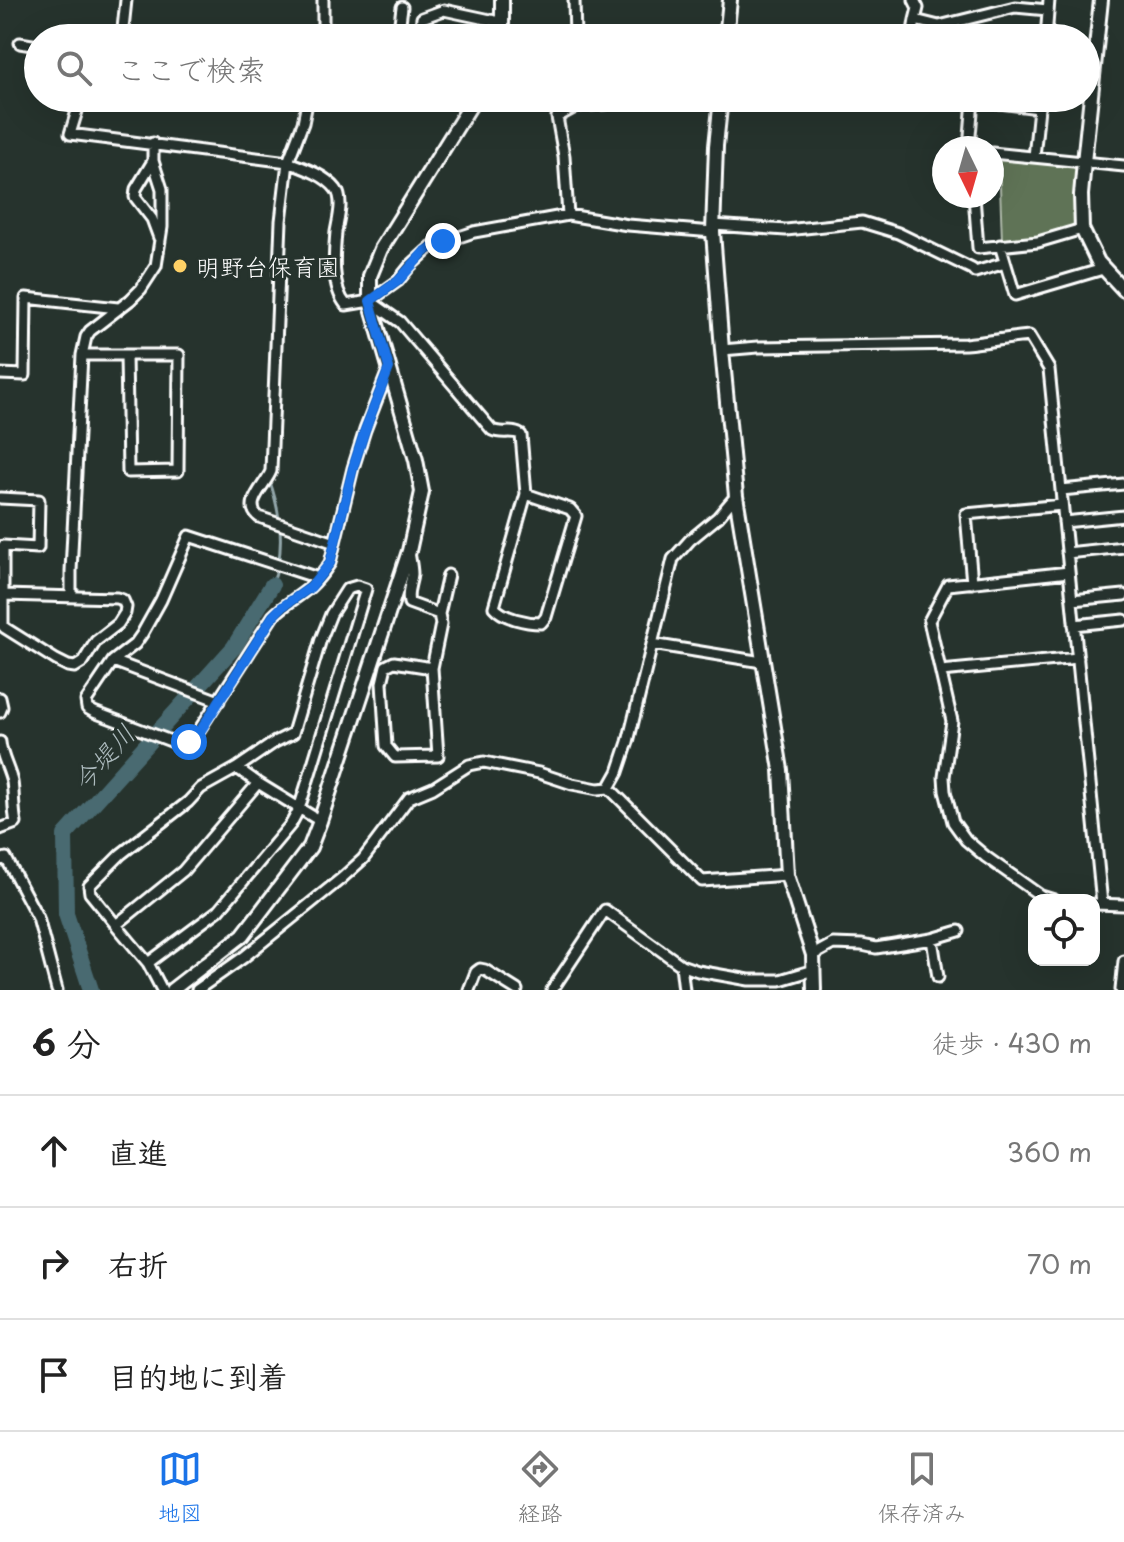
<!DOCTYPE html>
<html lang="ja">
<head>
<meta charset="utf-8">
<style>
  body { margin:0; font-family:"Playpen Sans","Klee One",sans-serif; background:#f2f2f2; color:#222 }
  .controls { position:absolute; right:24px; bottom:24px; display:grid; overflow:hidden; border-radius:16px; box-shadow:0 8px 32px #0002 }
  .controls button { width:72px; height:72px; display:grid; place-items:center; padding:0; border:0; border-bottom:2px solid #e0e0e0; background:#fff; color:#222; font:40px sans-serif }
  .compass { position:absolute; left:932px; top:136px; width:72px; height:72px; border-radius:50%; background:#fff; box-shadow:0 8px 32px #0002; rotate:175deg }
  .stop { position:absolute; width:24px; height:24px; margin:-18px; border:6px solid #1a73e8; border-radius:50%; background:#fff }
  .stop.end { background:#1a73e8; border-color:#fff; box-shadow:0 2px 8px #0008 }
  .list { margin:0; padding:0; list-style:none }
  h2 { display:flex; justify-content:space-between; align-items:center; height:104px; margin:0; padding:0 32px; font-size:34px }
  h2 small { font-size:26px; font-weight:400; color:#767676 }
  .list li { display:grid; grid-template-columns:52px 1fr auto; gap:24px; align-items:center; box-sizing:border-box; height:112px; padding:0 32px; border-top:2px solid #e0e0e0 }
  .list b { display:block; font-size:30px; white-space:nowrap }
  .list em { font-size:26px; font-style:normal; color:#767676 }
  .icon { flex:none; width:44px; height:44px; fill:none; stroke:currentColor; stroke-width:2; stroke-linecap:round; stroke-linejoin:round }
  .map { position:relative; flex:none; width:1124px; height:990px; overflow:hidden }
  .search { position:absolute; background:#fff; box-shadow:0 8px 32px #0002; left:24px; right:24px; top:24px; height:88px; display:flex; align-items:center; gap:20px; box-sizing:border-box; padding:0 28px; border-radius:44px; color:#767676; font-size:30px }
  .sheet { height:440px; background:#fff }
  nav { display:flex; justify-content:space-around; align-items:center; box-sizing:border-box; height:112px; border-top:2px solid #e0e0e0; background:#fff; font-size:22px; color:#767676 }
  nav a { display:grid; justify-items:center; gap:4px }
  nav .on { color:#1a73e8 }
  .map>svg:first-child { display:block }
  .green { fill:#5f7356; stroke:#afb9aa; stroke-width:2 }
  .lines { fill:none; stroke-linecap:round; stroke-linejoin:round }
  .stream { stroke:#92a6aa; stroke-width:3 }
  .river { stroke:#4a6a71; stroke-width:16 }
  .street-casing { stroke:#fff; stroke-width:15 }
  .secondary-casing { stroke:#fff; stroke-width:18 }
  .street { stroke:#26332d; stroke-width:9 }
  .secondary { stroke:#26332d; stroke-width:12 }
  .route { stroke:#1a73e8; stroke-width:10 }
  .poi-dot { fill:#ffd166; stroke:#26332d; stroke-width:3 }
  .labels { text-anchor:middle; dominant-baseline:central; stroke-width:6; stroke-linejoin:round; paint-order:stroke }
  .poi-label { font-size:24px; fill:#fff; stroke:#26332d; text-anchor:start }
  .water-label { font-size:26px; font-style:italic; fill:#aebcbf; stroke:#26332d }
</style>
</head>
<body>
<div class="map">
<svg width="1124" height="990" viewBox="0 0 1124 990">
  <rect width="100%" height="100%" fill="#26332d"/>
  <filter id="ink" filterUnits="userSpaceOnUse"><feTurbulence type="fractalNoise" baseFrequency=".0125" numOctaves="2"/><feDisplacementMap in="SourceGraphic" scale="16" xChannelSelector="R" yChannelSelector="G"/><feConvolveMatrix kernelMatrix="1 2 1 2 8 2 1 2 1" color-interpolation-filters="sRGB"/></filter>
  <g filter="url(#ink)">
    <path class="green" d="M 999,157 L 1072,165 L 1077,171 L 1075,223 C 1062,238 1021,239 1002,241 Z"/>
    <g class="lines">
      <path class="stream" d="M 269,479 C 281,513 286,550 272,585"/>
      <path class="river" d="M 91,990 L 66,914 L 65,835 L 234,647 L 272,585"/>
      <g class="street-casing">
        <path id="street" d="M 574,0 L 575,38
          M 914,0 L 918,8 L 915,20
          M 323,30 C 342,31 365,29 383,38
          M 122,38 L 126,0
          M 318,38 L 323,30 L 323,0
          M 398,38 L 402,7
          M 420,38 L 422,18 L 444,10 L 495,21 L 502,24
          M 912,38 L 915,20 L 939,26 L 1015,7 L 1048,10
          M 938,38 L 939,26
          M 1046,38 L 1049,0
          M 20,43 L 38,46
          M 81,98 L 70,134 L 288,162 C 304,168 325,175 336,189 C 344,200 338,220 336,232 C 334,254 331,287 346,305 L 370,301 L 398,281 L 410,266 L 432,246 L 474,232 L 568,215 L 628,225 L 713,232
          M 308,98 L 303,123 L 288,162 L 281,221 L 271,471 C 266,485 242,504 259,517 L 335,543
          M 959,98 L 1039,108
          M 971,148 L 970,136 L 973,100
          M 992,153 L 1124,166
          M 1034,157 L 1040,98
          M 153,161 L 136,189 L 135,197 L 152,219 L 159,238
          M 974,196 L 978,248 L 1038,242 L 1082,229
          M 568,215 L 564,156 L 557,117 L 577,106 L 679,98
          M 713,225 L 786,230 L 862,222 L 898,233 L 972,269 L 975,272 L 1005,263
          M 1000,245 L 1015,295 L 1103,269
          M 370,301 L 400,322 L 492,430 C 502,435 513,429 521,435 L 526,494
          M 722,350 L 758,347 L 965,344 C 987,342 1007,338 1029,336 L 1049,369 L 1102,904
          M 82,355 L 126,355
          M 126,355 L 179,355 L 178,471 L 128,472 Z
          M 0,374 L 25,375 L 26,298 L 118,308
          M 1061,490 L 1124,484
          M 526,494 L 570,509 L 576,516 L 546,617 L 541,623 C 526,623 503,618 494,607 Z
          M 0,498 L 39,500 L 38,548 L 3,546 L 3,626 L 5,628 L 56,660 L 68,666 L 75,667 L 83,662 L 96,641 L 118,624 L 125,613 L 126,607 L 123,600 L 117,598 L 3,595
          M 1064,522 L 1124,516
          M 409,552 C 410,559 412,567 412,574 C 411,585 406,591 409,603 L 439,614 L 441,624 L 432,668 L 438,756 L 395,757 L 386,746 L 382,683 L 386,666 L 394,662 L 432,668
          M 1067,553 L 1124,547
          M 318,578 L 189,536 L 161,600 L 142,634 L 135,644 L 113,661 L 86,701 L 87,708 L 94,712 L 176,743 L 184,743 L 194,738 L 273,616 C 284,605 297,598 309,588 C 317,581 324,572 330,563 L 353,468 L 365,430 L 389,368
          M 972,583 L 966,514 L 1062,505
          M 71,596 L 71,571 L 82,355 L 86,337 L 90,331 L 130,300 L 141,289 L 156,266 L 162,227 L 162,189 L 153,161 L 153,143
          M 1072,600 L 1124,595
          M 439,614 L 448,575
          M 1074,625 L 1124,620
          M 652,644 L 762,662
          M 113,661 L 219,701
          M 941,671 L 1078,658
          M 0,698 L 2,707 L 0,712
          M 0,742 C 1,756 9,768 12,782 C 14,795 13,809 16,823 L 0,829
          M 609,788 L 618,772 L 628,742 L 673,559 L 690,540 L 718,517 L 736,496
          M 0,860 L 6,858 L 38,918 L 57,990
          M 1054,900 L 1041,896 L 986,857 L 966,840 L 953,822 L 945,791 L 944,777 L 952,721 L 929,621 L 948,585 L 1069,572
          M 1094,904 L 1124,905
          M 116,925 L 90,893 L 89,886 L 121,854 L 188,802 L 201,788 L 237,768 L 258,783
          M 932,939 L 938,977
          M 813,955 L 833,944 L 862,945 L 876,948 L 932,939 L 959,931
          M 148,963 L 219,910 L 291,824 L 299,809 L 309,777 L 366,589 L 357,586 L 347,589 L 331,614 L 321,639 L 293,733 L 275,742 L 237,768
          M 681,965 L 684,990
          M 162,990 L 148,963 L 116,925 L 183,871 L 258,783 L 320,821
          M 197,990 L 244,957 L 342,878 L 363,859 L 409,798 L 433,788 L 469,765 L 484,762 L 539,773 L 572,784 L 598,789 L 609,788 L 702,881 L 787,875
          M 469,990 L 476,972 L 480,969 L 485,970 L 517,990
          M 552,990 L 605,910 L 681,965 L 698,971 L 749,980 L 780,980 L 814,970
          M 1121,990 L 1124,961"/>
      </g>
      <g class="secondary-casing">
        <path id="secondary" d="M 1101,0 L 1084,162 L 1081,195 L 1082,229 L 1098,262 L 1124,290
          M 499,38 L 502,24 L 502,0
          M 726,38 L 730,0
          M 721,98 L 716,146 L 713,232 L 722,350 L 736,496 L 781,770 L 787,875 L 813,955 L 814,990
          M 172,990 L 243,935 L 310,847 L 320,821 L 409,551 L 422,492 L 416,460 L 370,301 L 370,276 L 381,249 L 475,98"/>
      </g>
      <use href="#street" class="street"/>
      <use href="#secondary" class="secondary"/>
    </g>
  </g>
  <g class="lines" filter="url(#ink)">
    <path class="route" d="M 189,742 L 201,730 L 273,616 L 282,607 L 311,587 L 330,563 L 353,468 L 365,430 L 389,368 L 370,301 L 398,281 L 424,252 L 443,241"/>
  </g>
  <circle class="poi-dot" cx="180" cy="266" r="8"/>
  <g class="labels">
    <g class="poi-label">
      <text x="196" y="266">明野台保育園</text>
    </g>
    <g class="water-label">
      <text transform="translate(103 757) rotate(-48)">今堤川</text>
    </g>
  </g>
</svg>
<div class="controls">
<button><svg class="icon" aria-label="locate" viewBox="0 0 24 24"><circle cx="12" cy="12" r="6"/><path d="M12 2v4M12 18v4M2 12h4M18 12h4"/></svg></button>
</div>
<svg class="compass" viewBox="-18 -18 36 36"><path d="M0-13l5 13h-10z" fill="#e53935"/><path d="M0 13l5-13h-10z" fill="#767676"/></svg>
<div class="stop" style="left:189px;top:742px"></div>
<div class="stop end" style="left:443px;top:241px"></div>
<div class="search"><svg class="icon" aria-label="search" viewBox="0 0 24 24"><circle cx="10" cy="10" r="6"/><path d="M15 15l6 6"/></svg>ここで検索</div>
</div>
<section class="sheet">
<h2>6 分<small>徒歩 · 430 m</small></h2>
<ul class="list">
<li><svg class="icon" aria-label="ahead" viewBox="0 0 24 24"><path d="M12 20V5M6 11l6-6 6 6"/></svg><div><b>直進</b></div><em>360 m</em></li>
<li><svg class="icon" aria-label="right" viewBox="0 0 24 24"><path d="M7 20v-9h11M14 6l5 5-5 5"/></svg><div><b>右折</b></div><em>70 m</em></li>
<li><svg class="icon" aria-label="arrive" viewBox="0 0 24 24"><path d="M6 21V4h12l-3 4 3 4H6"/></svg><div><b>目的地に到着</b></div></li>
</ul>
</section>
<nav>
<a class="on"><svg class="icon" aria-label="map" viewBox="0 0 24 24"><path d="M3 6l6-2 6 2 6-2v14l-6 2-6-2-6 2zM9 4v14M15 6v14"/></svg>地図</a>
<a><svg class="icon" aria-label="directions" viewBox="0 0 24 24"><path d="M12 3l9 9-9 9-9-9zM9 14v-3h6M13 9l2 2-2 2"/></svg>経路</a>
<a><svg class="icon" aria-label="saved" viewBox="0 0 24 24"><path d="M7 4h10v16l-5-4-5 4z"/></svg>保存済み</a>
</nav>
</body>
</html>
